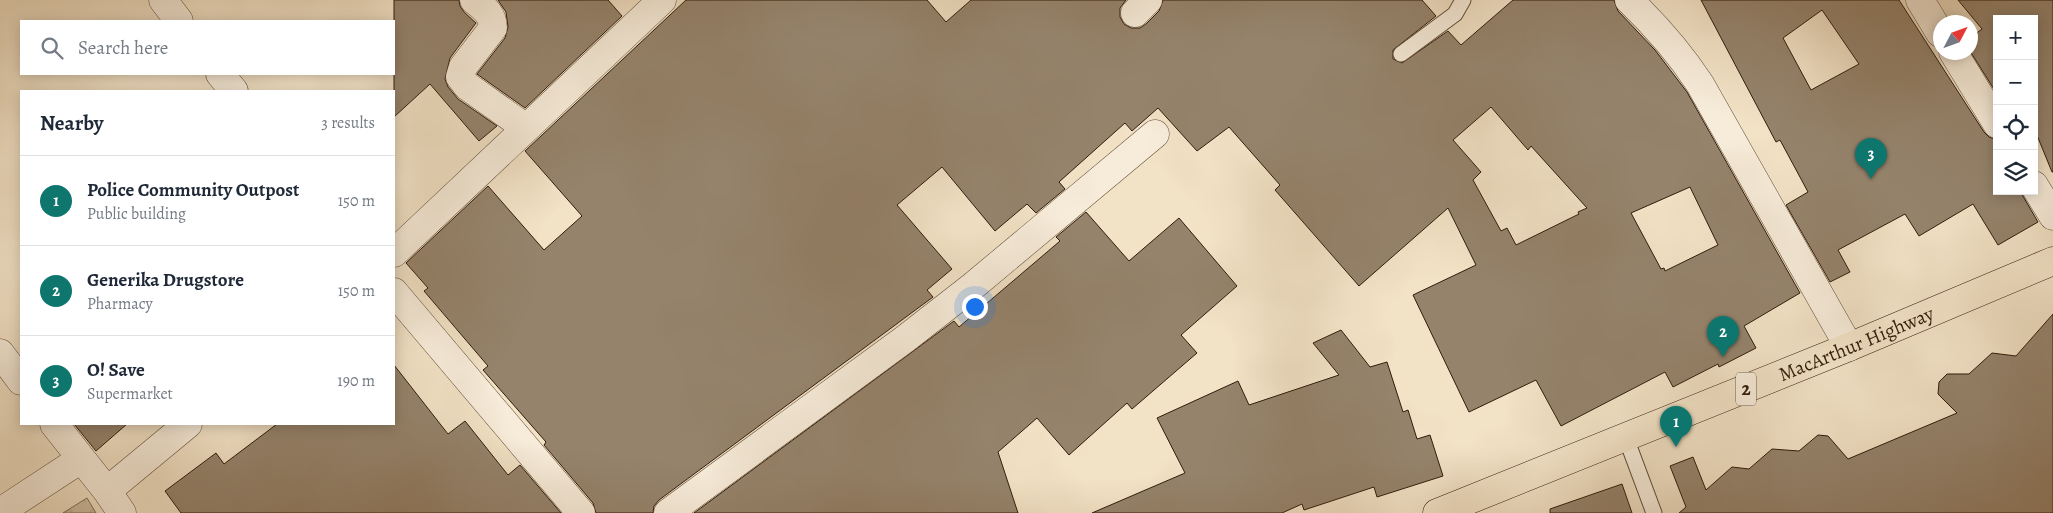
<!DOCTYPE html>
<html lang="en">
<head>
<meta charset="utf-8">
<style>
  body { margin:0; font-family:Alegreya,serif; background:#f6f6f7; color:#1f2937 }
  .controls { position:absolute; right:15px; top:15px; display:grid; overflow:hidden; border-radius:0px; box-shadow:0 2px 12px #0003 }
  .controls button { width:45px; height:45px; display:grid; place-items:center; padding:0; border:0; border-bottom:1px solid #e0e1e3; background:#fff; color:#1f2937; font:25px sans-serif }
  .compass { position:absolute; left:1933px; top:15px; width:45px; height:45px; border-radius:50%; background:#fff; box-shadow:0 2px 12px #0003; rotate:49deg }
  .you { position:absolute; left:974px; top:306px; width:18px; height:18px; margin:-12px; border:4px solid #fff; border-radius:50%; background:#1a73e8; box-shadow:0 0 0 8px #1a73e833 }
  .badge { display:grid; place-items:center; width:32px; height:32px; border-radius:50%; background:#0f766e; color:#fff; font-size:16px; font-weight:700 }
  .pin { position:absolute; translate:-50% -41px; filter:drop-shadow(0 1px 2px #0008) }
  .pin::after { content:''; position:absolute; top:26px; width:18px; height:15px; background:inherit; clip-path:polygon(0 0,100% 0,50% 100%) }
  .list { margin:0; padding:0; list-style:none }
  h2 { display:flex; justify-content:space-between; align-items:center; height:65px; margin:0; padding:0 20px; font-size:21px }
  h2 small { font-size:16px; font-weight:400; color:#747a83 }
  .list li { display:grid; grid-template-columns:32px 1fr auto; gap:15px; align-items:center; box-sizing:border-box; height:90px; padding:0 20px; border-top:1px solid #e0e1e3 }
  .list b { display:block; font-size:19px; white-space:nowrap }
  .list p { margin:0; font-size:16px; white-space:nowrap; color:#747a83 }
  .list em { font-size:16px; font-style:normal; color:#747a83 }
  .icon { flex:none; width:28px; height:28px; fill:none; stroke:currentColor; stroke-width:2; stroke-linecap:round; stroke-linejoin:round }
  .map { position:relative; flex:none; width:2053px; height:513px; overflow:hidden }
  .search { position:absolute; background:#fff; box-shadow:0 2px 12px #0003; left:20px; top:20px; width:375px; height:55px; display:flex; align-items:center; gap:12px; box-sizing:border-box; padding:0 18px; border-radius:0px; color:#747a83; font-size:19px }
  .panel { position:absolute; background:#fff; box-shadow:0 2px 12px #0003; left:20px; top:90px; width:375px; height:335px; border-radius:0px }
  .map>svg:first-child { display:block }
  .park { fill:url(#park-crowns); stroke:#816e58 }
  .building { fill:#95836c; stroke:#311c0b; fill-rule:evenodd }
  .lines { fill:none; stroke-linecap:round; stroke-linejoin:round }
  .lane-casing { stroke:#614e3a; stroke-width:17 }
  .street-casing { stroke:#614e3a; stroke-width:29 }
  .highway-casing { stroke:#311c0b; stroke-width:29 }
  .lane { stroke:#f7ecda; stroke-width:15 }
  .street { stroke:#f7ecda; stroke-width:28 }
  .highway { stroke:#f2e2c6; stroke-width:28 }
  .labels { text-anchor:middle; dominant-baseline:central; stroke-width:4.5; stroke-linejoin:round; paint-order:stroke }
  .shield { fill:#f7ecda; stroke:#6c5a49; stroke-width:1 }
  .shield-label { font-size:19px; font-weight:bold; fill:#311c0b }
  .street-label { font-size:20px; fill:#311c0b; stroke:#f7ecda }
</style>
</head>
<body>
<div class="map">
<svg width="2053" height="513" viewBox="0 0 2053 513">
  <defs>
    <pattern id="park-crowns" width="20" height="18" patternUnits="userSpaceOnUse" patternTransform="scale(1.25)"><rect width="20" height="18" fill="#d1c0a6"/><path d="M2 6a3 3 0 1 1 6 0M12 15a3 3 0 1 1 6 0" fill="none" stroke="#b4a48e"/></pattern>
  </defs>
  <rect width="100%" height="100%" fill="#f2e2c6"/>
  <filter id="stains"><feTurbulence type="fractalNoise" baseFrequency=".004" numOctaves="4"/><feColorMatrix values="0 0 0 0 .2 0 0 0 0 .09 0 0 0 0 .02 0 0 0 .5 -.17"/></filter>
  <radialGradient id="worn" r=".72"><stop offset=".6" stop-color="#630" stop-opacity="0"/><stop offset="1" stop-color="#630" stop-opacity=".3"/></radialGradient>
  <path class="park" d="M 87,498 L 96,513 L 63,513 Z"/>
  <path class="building" d="M 394,0 L 459,0 L 460,6 L 464,12 L 476,23 L 450,58 L 445,79 L 448,87 L 458,99 L 497,126 L 479,141 L 430,84 L 394,117 Z
    M 498,0 L 608,0 L 622,16 L 525,108 L 477,74 L 505,38 L 508,27 L 506,12 Z
    M 686,0 L 927,0 L 946,22 L 971,0 L 1126,0 L 1120,8 L 1120,17 L 1124,24 L 1131,28 L 1140,28 L 1146,24 L 1159,11 L 1163,0 L 1422,0 L 1436,16 L 1393,50 L 1393,59 L 1402,63 L 1448,31 L 1461,45 L 1513,0 L 1614,0 L 1618,11 L 1655,50 L 1687,92 L 1800,293 L 1744,326 L 1756,348 L 1719,367 L 1718,364 L 1673,387 L 1665,372 L 1561,426 L 1536,380 L 1469,412 L 1413,295 L 1476,265 L 1448,208 L 1359,286 L 1275,190 L 1280,185 L 1229,127 L 1197,151 L 1158,108 L 1132,131 L 1125,123 L 1059,182 L 1065,189 L 1036,213 L 1027,204 L 995,231 L 942,167 L 897,205 L 952,269 L 927,290 L 933,297 L 659,500 L 654,506 L 653,513 L 596,513 L 593,503 L 544,445 L 546,442 L 483,370 L 488,366 L 424,291 L 428,288 L 406,263 L 488,186 L 544,250 L 582,216 L 525,151 ZM 1491,107 L 1528,150 L 1531,146 L 1587,208 L 1578,212 L 1579,214 L 1516,245 L 1507,228 L 1501,231 L 1473,180 L 1481,172 L 1453,140 ZM 1690,187 L 1718,245 L 1665,271 L 1664,268 L 1661,269 L 1631,213 Z
    M 1701,0 L 1899,0 L 1984,132 L 1989,137 L 1997,140 L 1997,191 L 2020,191 L 2038,222 L 1998,245 L 1973,204 L 1919,236 L 1905,214 L 1838,250 L 1850,272 L 1830,282 L 1786,205 L 1808,192 L 1780,140 L 1776,142 ZM 1822,10 L 1859,64 L 1811,90 L 1783,38 Z
    M 1958,0 L 2053,0 L 2053,172 L 2052,172 L 2034,128 L 2034,19 L 1997,19 L 1997,94 L 1970,51 L 1970,38 L 1982,29 Z
    M 1086,212 L 1129,261 L 1179,218 L 1237,286 L 1181,335 L 1197,353 L 1132,409 L 1127,403 L 1069,455 L 1037,418 L 998,452 L 1018,513 L 694,513 L 954,321 L 959,327 L 1060,241 L 1056,237 Z
    M 2053,314 L 2053,513 L 1679,513 L 1686,507 L 1670,466 L 1693,457 L 1706,490 L 1732,467 L 1749,469 L 1772,449 L 1799,451 L 1818,435 L 1828,436 L 1848,459 L 1957,413 L 1938,394 L 1939,382 L 1947,374 L 1969,374 L 1992,353 L 2016,356 Z
    M 1341,330 L 1370,367 L 1387,362 L 1403,412 L 1408,410 L 1417,439 L 1430,435 L 1443,476 L 1377,497 L 1374,487 L 1304,510 L 1302,504 L 1282,513 L 1092,513 L 1185,473 L 1157,418 L 1238,381 L 1249,405 L 1339,375 L 1313,343 Z
    M 394,365 L 448,434 L 465,421 L 508,475 L 520,465 L 561,513 L 181,513 L 165,491 L 216,453 L 224,464 L 277,424 L 394,424 Z
    M 74,424 L 127,424 L 96,451 Z
    M 1622,484 L 1632,513 L 1550,513 L 1550,509 Z"/>
  <g class="lines">
    <g class="lane-casing">
      <path id="lane" d="M 1401,54 L 1455,14 L 1463,0
        M 1626,438 L 1654,513"/>
    </g>
    <g class="street-casing">
      <path id="street" d="M 163,0 L 179,21
        M 474,0 C 484,8 493,14 493,28 L 463,67 L 460,77 L 467,86 L 526,128
        M 1629,0 C 1657,27 1679,52 1700,84 L 1849,347
        M 1920,0 L 1940,33
        M 1135,13 L 1148,0
        M 1953,52 L 1997,124
        M 220,74 L 234,91
        M 2034,185 L 2053,216
        M 394,253 L 662,0
        M 394,292 L 581,513
        M 0,353 L 21,381
        M 54,424 L 107,491 L 122,513
        M 107,491 L 188,424
        M 0,512 L 81,459
        M 668,513 L 905,339 L 973,286 L 1155,134"/>
    </g>
    <g class="highway-casing">
      <g id="highway">
        <path id="s1" d="M 1437,513 L 1849,347 L 2053,261"/>
      </g>
    </g>
    <use href="#lane" class="lane"/>
    <use href="#street" class="street"/>
    <use href="#highway" class="highway"/>
  </g>
  <g class="labels">
    <rect class="shield" x="1736" y="372.5" width="20" height="33" rx="4"/>
    <g class="shield-label">
      <text x="1746" y="389">2</text>
    </g>
    <g class="street-label">
      <text stroke="none"><textPath href="#s1" startOffset="452">MacArthur Highway</textPath></text>
    </g>
  </g>
  <rect width="100%" height="100%" filter="url(#stains)"/>
  <rect width="100%" height="100%" fill="url(#worn)"/>
</svg>
<div class="controls">
<button>+</button>
<button>−</button>
<button><svg class="icon" aria-label="locate" viewBox="0 0 24 24"><circle cx="12" cy="12" r="6"/><path d="M12 2v4M12 18v4M2 12h4M18 12h4"/></svg></button>
<button><svg class="icon" aria-label="layers" viewBox="0 0 24 24"><path d="M12 4l9 5-9 5-9-5zM3 14l9 5 9-5"/></svg></button>
</div>
<svg class="compass" viewBox="-18 -18 36 36"><path d="M0-13l5 13h-10z" fill="#e53935"/><path d="M0 13l5-13h-10z" fill="#747a83"/></svg>
<div class="you"></div>
<div class="pin badge" style="left:1676px;top:447px">1</div>
<div class="pin badge" style="left:1723px;top:357px">2</div>
<div class="pin badge" style="left:1871px;top:179px">3</div>
<div class="search"><svg class="icon" aria-label="search" viewBox="0 0 24 24"><circle cx="10" cy="10" r="6"/><path d="M15 15l6 6"/></svg>Search here</div>
<section class="panel">
<h2>Nearby<small>3 results</small></h2>
<ul class="list">
<li><span class="badge">1</span><div><b>Police Community Outpost</b><p>Public building</p></div><em>150 m</em></li>
<li><span class="badge">2</span><div><b>Generika Drugstore</b><p>Pharmacy</p></div><em>150 m</em></li>
<li><span class="badge">3</span><div><b>O! Save</b><p>Supermarket</p></div><em>190 m</em></li>
</ul>
</section>
</div>
</body>
</html>
